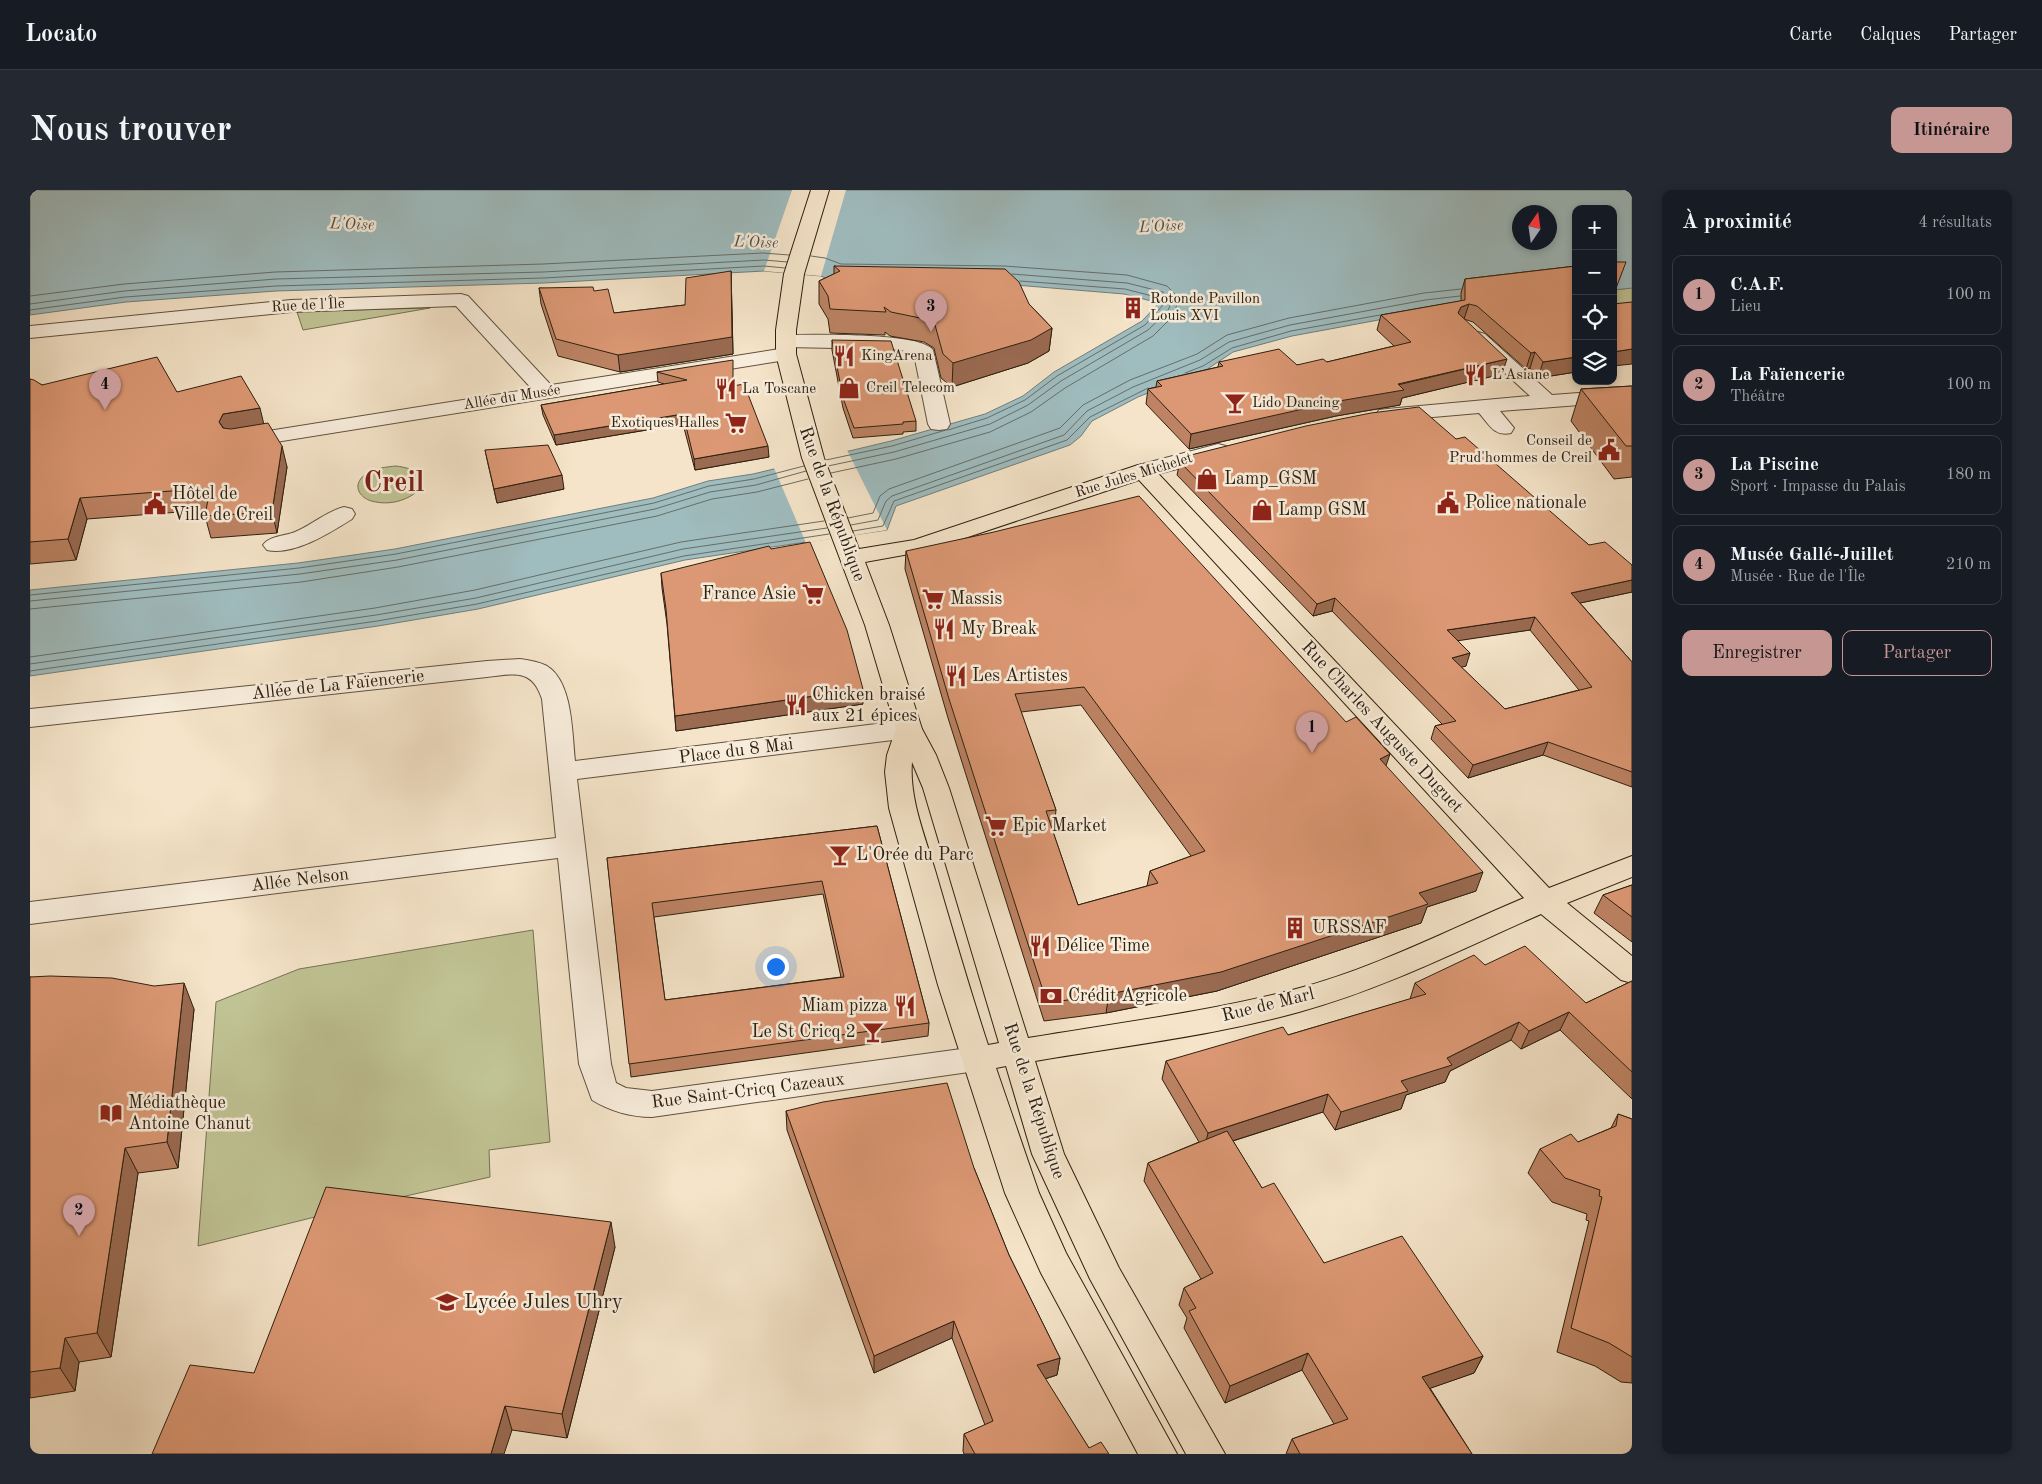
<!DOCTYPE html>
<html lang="fr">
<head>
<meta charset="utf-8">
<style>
  body { margin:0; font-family:"Old Standard TT",serif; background:#242831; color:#f1f3f6 }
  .controls { position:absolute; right:15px; top:15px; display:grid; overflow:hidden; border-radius:10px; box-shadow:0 2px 8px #0003 }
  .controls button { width:45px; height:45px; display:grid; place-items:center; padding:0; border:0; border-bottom:1px solid #363941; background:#171b24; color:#f1f3f6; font:25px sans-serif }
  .compass { position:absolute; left:1482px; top:15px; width:45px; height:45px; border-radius:50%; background:#171b24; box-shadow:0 2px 8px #0003; rotate:13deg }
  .you { position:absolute; left:745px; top:776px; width:18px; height:18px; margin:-12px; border:4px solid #fff; border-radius:50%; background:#1a73e8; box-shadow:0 0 0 8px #1a73e833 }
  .badge { display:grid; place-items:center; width:32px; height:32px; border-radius:50%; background:#c59692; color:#111; font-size:16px; font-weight:700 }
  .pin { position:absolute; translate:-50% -41px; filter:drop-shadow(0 1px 2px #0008) }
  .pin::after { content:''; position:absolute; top:26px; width:18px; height:15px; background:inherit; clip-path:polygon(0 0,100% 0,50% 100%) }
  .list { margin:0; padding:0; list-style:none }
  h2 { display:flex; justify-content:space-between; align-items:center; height:65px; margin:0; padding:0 20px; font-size:21px }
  h2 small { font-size:16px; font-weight:400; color:#9ea1a6 }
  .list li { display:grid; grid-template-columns:32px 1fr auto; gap:15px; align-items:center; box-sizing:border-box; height:80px; margin:0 10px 10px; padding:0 10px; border:1px solid #363941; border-radius:10px }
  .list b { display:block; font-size:19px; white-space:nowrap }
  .list p { margin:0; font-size:16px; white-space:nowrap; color:#9ea1a6 }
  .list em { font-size:16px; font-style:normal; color:#9ea1a6 }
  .actions { display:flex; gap:10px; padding:15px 20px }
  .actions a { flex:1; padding:11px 0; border:1px solid #c59692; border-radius:10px; text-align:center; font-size:18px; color:#c59692 }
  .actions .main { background:#c59692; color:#111 }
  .icon { flex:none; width:28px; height:28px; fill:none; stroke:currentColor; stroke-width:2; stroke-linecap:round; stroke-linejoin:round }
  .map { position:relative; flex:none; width:1602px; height:1264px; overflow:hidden; border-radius:10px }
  header { display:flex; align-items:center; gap:30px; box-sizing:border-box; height:70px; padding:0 25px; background:#171b24; border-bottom:1px solid #363941 }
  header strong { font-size:24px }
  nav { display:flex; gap:28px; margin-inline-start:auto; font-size:18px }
  .intro { display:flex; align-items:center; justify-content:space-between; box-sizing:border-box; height:120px; padding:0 30px }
  h1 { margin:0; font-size:35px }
  .button { padding:12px 22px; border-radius:10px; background:#c59692; color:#111; font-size:18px; font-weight:700 }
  main { display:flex; gap:30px; padding:0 30px }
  aside { flex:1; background:#171b24; border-radius:10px; box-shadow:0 2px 8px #0003 }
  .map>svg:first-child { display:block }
  .green { fill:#c0c394; stroke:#767252 }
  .water { fill:#9fbcbf; stroke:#717e79; fill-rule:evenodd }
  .pier { fill:#f5e4c9 }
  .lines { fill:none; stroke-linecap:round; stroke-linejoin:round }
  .shore { stroke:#666e67; stroke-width:1 }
  .minor-casing { stroke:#5f513e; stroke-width:2 }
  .major-casing { stroke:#2d200f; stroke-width:2 }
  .minor { fill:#f8eddc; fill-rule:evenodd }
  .major { fill:#f5e4c9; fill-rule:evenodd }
  .wall { fill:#bd8364; stroke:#2d200f; fill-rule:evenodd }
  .shaded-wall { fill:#9a6a51; stroke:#2d200f }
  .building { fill:#dc9874; stroke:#2d200f; fill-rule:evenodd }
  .labels { text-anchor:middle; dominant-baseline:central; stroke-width:5; stroke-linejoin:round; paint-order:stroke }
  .far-poi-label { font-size:15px; fill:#2d200f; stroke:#f8eddc; text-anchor:start }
  .far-street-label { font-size:15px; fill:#2d200f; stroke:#f8eddc }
  .far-water-label { font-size:16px; font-style:italic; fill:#4f4f44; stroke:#f8eddc }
  .poi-label { font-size:18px; fill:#2d200f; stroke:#f8eddc; text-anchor:start }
  .street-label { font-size:18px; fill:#2d200f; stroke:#f8eddc }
  .near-poi-label { font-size:21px; fill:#2d200f; stroke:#f8eddc; text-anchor:start }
  .town-label { font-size:28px; font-weight:bold; fill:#7a1f14; stroke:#f8eddc }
</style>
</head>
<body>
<header>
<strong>Locato</strong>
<nav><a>Carte</a><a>Calques</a><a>Partager</a></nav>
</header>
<div class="intro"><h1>Nous trouver</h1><a class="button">Itinéraire</a></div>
<main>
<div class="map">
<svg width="1602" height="1264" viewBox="0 0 1602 1264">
  <rect width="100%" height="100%" fill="#f5e4c9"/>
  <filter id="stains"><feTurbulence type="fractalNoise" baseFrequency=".004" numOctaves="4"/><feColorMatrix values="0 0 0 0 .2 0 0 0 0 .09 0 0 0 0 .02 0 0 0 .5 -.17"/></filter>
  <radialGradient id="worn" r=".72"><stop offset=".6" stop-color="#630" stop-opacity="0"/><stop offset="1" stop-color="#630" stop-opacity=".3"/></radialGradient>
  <path class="green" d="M 1602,98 L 1602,137 L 1583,153 L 1583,100 Z
    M 400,118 L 273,140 L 267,122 L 284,121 Z
    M 366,276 C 420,283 380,319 346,312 C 330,310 320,295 336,284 C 345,278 356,277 366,276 Z
    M 503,740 L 520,952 L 459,960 L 460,987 L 305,1022 L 168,1056 L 186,812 L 269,779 Z"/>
  <path class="water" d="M 0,0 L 1602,0 L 1602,98 L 1583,100 L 1583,19 L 1546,19 L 1546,105 L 1397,121 L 1262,146 L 1203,162 L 1176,180 L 1108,207 L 1062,231 L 1051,246 L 1040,255 L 866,316 L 857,340 L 655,370 L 448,419 L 348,436 L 0,486 L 0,400 L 268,373 L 365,359 L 623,308 L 678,291 L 723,284 L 861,251 L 955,224 L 993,206 L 1024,182 L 1112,131 L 1129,113 L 1094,104 L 973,94 L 806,93 L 791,86 L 734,81 L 514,93 L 246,101 L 96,112 L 0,125 ZM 1490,22 L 1520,22 L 1520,52 L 1490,52 Z"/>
  <path class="pier" d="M 762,0 L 816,0 L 791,86 L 734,81 Z
    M 817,260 L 857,340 L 776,353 L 744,278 Z"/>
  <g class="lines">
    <path class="shore" d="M 781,66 L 795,68 L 811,74 L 974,76 L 1097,85 L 1137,96 L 1145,104 L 1147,114 L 1144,125 L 1123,146 L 1035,198 L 1001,222 L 960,242 L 866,269 L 801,283
      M 0,106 L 94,94 L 245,82 L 513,74 L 733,63 L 759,65
      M 0,114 L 94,101 L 246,89 L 513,82 L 734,70 L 757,72
      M 0,120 L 95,107 L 246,96 L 513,88 L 734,76 L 755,78
      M 1155,183 L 1173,176 L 1202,158 L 1261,141 L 1350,125
      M 918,240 L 957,228 L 995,210 L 1027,186 L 1115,135 L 1134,114 L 1130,108 L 1095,99 L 990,91
      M 796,270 L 862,256 L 916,240
      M 798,276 L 864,262 L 960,234 L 998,215 L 1031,191 L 1118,140 L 1137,122 L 1140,116 L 1138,108 L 1133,102 L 1097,93 L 982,84
      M 818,328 L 843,323 L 850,306 L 859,299 L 1030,238 L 1053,215 L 1100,190 L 1167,164 L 1197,145 L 1259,128 L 1394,103 L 1431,99
      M 821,335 L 848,330 L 856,311 L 862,306 L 1034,245 L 1057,221 L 1103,197 L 1170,170 L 1199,152 L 1260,135 L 1395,110 L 1430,106
      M 823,341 L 853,336 L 864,311 L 1037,250 L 1060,227 L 1118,198
      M 0,405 L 269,378 L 366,364 L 624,313 L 679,296 L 724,289 L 774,276
      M 0,411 L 270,384 L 367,370 L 625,319 L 680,302 L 726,295 L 776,281
      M 0,419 L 271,392 L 368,377 L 627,326 L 682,309 L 727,302 L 778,289
      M 0,467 L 345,418 L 445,400 L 651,352 L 794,331
      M 0,474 L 346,425 L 446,408 L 653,359 L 797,338
      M 0,481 L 347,431 L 447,414 L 654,366 L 799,344"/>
    <g class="minor-casing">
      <path id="minor" d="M 431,104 L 438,106 L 521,195 L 756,158 L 763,160 L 766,164 L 763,168 L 756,170 L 209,258 L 201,257 L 198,252 L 201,247 L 502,199 L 426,116 L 261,122 L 0,148 L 0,136 L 261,110 Z
        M 1448,142 L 1455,144 L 1522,205 L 1602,199 L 1602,211 L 1470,221 L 1484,238 L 1481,243 C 1464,247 1459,234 1449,223 L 1357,231 L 1349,230 L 1346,225 L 1349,220 L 1357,219 L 1500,206 L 1441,152 L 1438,148 L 1441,144 Z
        M 756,145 C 782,145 890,142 903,160 L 920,234 L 917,239 L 909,240 L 901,239 L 898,234 L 884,164 L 871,160 L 857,159 L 756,157 L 749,155 L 746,151 L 749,147 Z
        M 1188,254 L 1196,256 L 1199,261 L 1196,266 L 1113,288 L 1105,286 L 1102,281 L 1105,276 Z
        M 314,317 L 322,319 L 325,324 L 322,329 C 300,343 263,366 237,360 L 233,355 C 239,346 255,346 265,342 C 282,335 297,321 314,317 Z
        M 490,469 C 499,470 509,472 517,476 C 543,492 542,544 545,571 L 879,530 L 888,533 L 892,539 L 888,545 L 879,548 L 547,589 L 581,874 L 586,893 L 596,898 L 622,901 L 946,857 L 957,860 L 962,869 L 957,878 L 946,881 L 622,927 C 601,927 580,921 562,910 L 549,874 L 528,668 L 0,734 L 0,712 L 526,648 L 512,509 C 502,478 484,484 457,487 L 0,537 L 0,519 L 457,471 Z"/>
    </g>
    <g class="major-casing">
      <path id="major" d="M 781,0 L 799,0 L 774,84 L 766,140 L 766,164 L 794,268 L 829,359 L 884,350 L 1105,276 L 1113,274 L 1121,276 L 1519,698 L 1602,666 L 1602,687 L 1537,713 L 1602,766 L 1602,793 L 1591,790 L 1511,724 C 1432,759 1353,799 1269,822 C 1183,846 1093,856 1005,871 L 1034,964 L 1089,1078 L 1195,1264 L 1156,1264 L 1060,1089 L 1002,964 L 976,876 L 966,878 L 1009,1003 L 1036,1063 L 1147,1264 L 1108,1264 L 1011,1083 L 975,1003 L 908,795 L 859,618 L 855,582 L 857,565 L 866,539 L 835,435 L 772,268 L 746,164 L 746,140 L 754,84 ZM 1109,290 L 1494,708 C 1420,739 1343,779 1266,799 C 1178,822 1087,833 998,848 L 919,598 L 906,565 L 892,539 L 859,435 L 835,372 L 896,361 ZM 882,572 L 893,598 L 969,853 L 958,855 C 939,797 922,738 905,680 C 895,646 879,608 882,572 Z"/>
    </g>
    <use href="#minor" class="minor"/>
    <use href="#major" class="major"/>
  </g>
  <path class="wall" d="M 804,76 L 999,114 L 1022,138 L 1019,161 L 998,173 L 922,197 L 911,188 L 904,158 L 894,152 L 860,146 L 855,142 L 855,145 L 800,143 L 798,129 L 789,114 L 789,91 L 804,84 Z
    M 1546,76 L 1546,182 L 1508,188 L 1500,178 L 1496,179 L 1443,132 L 1434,129 L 1472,184 L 1372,208 L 1370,215 L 1306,226 L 1159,259 L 1116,214 L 1118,199 L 1126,197 L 1127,191 L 1188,177 L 1189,172 L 1267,175 L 1297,172 L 1364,156 L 1347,140 L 1351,125 L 1431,111 L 1431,103 L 1435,89 Z
    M 701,81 L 703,164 L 590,182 L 528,166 L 511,114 L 509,98 L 564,101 L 584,123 L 655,115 Z
    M 802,150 L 886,231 L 886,241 L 873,242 L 873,244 L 823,248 L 813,218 L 802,160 Z
    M 627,182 L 704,196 L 739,267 L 665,280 L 653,234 L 526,255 L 513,225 L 511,215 L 634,194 L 628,192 Z
    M 0,189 L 12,195 L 147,202 L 234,234 L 257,277 L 247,343 L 181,348 L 175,326 L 176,320 L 57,329 L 46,370 L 0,374 Z
    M 1602,196 L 1602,287 L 1584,289 L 1541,231 L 1551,199 Z
    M 1426,249 L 1559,355 L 1602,375 L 1602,402 L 1550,413 L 1602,472 L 1602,597 L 1513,565 L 1438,588 L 1401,549 L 1405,536 L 1412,534 L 1302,421 L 1283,426 L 1147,285 L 1150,272 ZM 1500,440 L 1549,500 L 1475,519 L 1431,477 L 1436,476 L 1428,450 Z
    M 455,260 L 534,299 L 467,313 L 458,274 Z
    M 876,361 L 1356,576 L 1446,701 L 1397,717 L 1391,733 L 1187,801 L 1076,823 L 1014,831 L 918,528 L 875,379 ZM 1051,515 L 1161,666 L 1120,681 L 1117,696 L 1048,715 L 1022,639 L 1024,639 L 1026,620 L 991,522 Z
    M 631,383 L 833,514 L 646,541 L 637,434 L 632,398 Z
    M 847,636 L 899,833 L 898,846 L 601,887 L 577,668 ZM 793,704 L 811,787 L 635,810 L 624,727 Z
    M 1602,695 L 1602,752 L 1564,723 L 1573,705 Z
    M 1455,775 L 1556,813 L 1602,791 L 1602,909 L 1530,840 L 1491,859 L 1481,850 L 1420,881 L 1415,892 L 1376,905 L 1371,919 L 1305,940 L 1293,922 L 1203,951 L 1232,998 L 1294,1073 L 1453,1166 L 1444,1183 L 1400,1198 L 1442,1264 L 1256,1264 L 1262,1249 L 1304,1234 L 1272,1180 L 1195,1213 L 1154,1138 L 1157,1128 L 1149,1115 L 1154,1098 L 1171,1089 L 1114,991 L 1118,973 L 1169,952 L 1132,889 L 1136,871 L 1258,845 L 1380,809 L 1385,793 Z
    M 0,787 L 164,819 L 148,978 L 108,983 L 81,1167 L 49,1172 L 45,1201 L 0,1208 Z
    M 756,921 L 944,978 L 979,1065 L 1030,1168 L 1027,1185 L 1015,1189 L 1059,1258 L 1079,1264 L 934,1264 L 933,1261 L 934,1244 L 955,1235 L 922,1148 L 844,1183 L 757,940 Z
    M 1588,924 L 1602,929 L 1602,1193 L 1591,1192 L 1565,1176 L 1527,1162 L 1559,1031 L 1556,1030 L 1557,1024 L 1522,1012 L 1498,983 L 1510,959 L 1548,952 L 1581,938 Z
    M 585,1057 L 537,1248 L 482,1240 L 224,1183 Z"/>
  <path class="shaded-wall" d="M 701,81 L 703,164 L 590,182 L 588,165 Z
    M 1439,114 L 1434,129 L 1428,123 L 1431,117 Z
    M 1022,138 L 1019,161 L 998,173 L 922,197 L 923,173 Z
    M 1602,159 L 1602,174 L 1583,176 L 1583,162 Z
    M 1505,162 L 1500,178 L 1496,179 L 1501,163 Z
    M 1546,167 L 1546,182 L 1508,188 L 1513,172 Z
    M 1477,169 L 1472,184 L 1372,208 L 1370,215 L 1306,226 L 1159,259 L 1161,244 Z
    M 230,218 L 235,239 L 199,245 L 189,232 L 193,224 Z
    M 653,224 L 653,234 L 526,255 L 524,245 Z
    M 252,256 L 257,277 L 247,343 L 242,322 Z
    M 738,256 L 739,267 L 665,280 L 664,269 Z
    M 532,285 L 534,299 L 467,313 L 464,299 Z
    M 50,308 L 57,329 L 46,370 L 38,349 Z
    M 1602,390 L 1602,402 L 1536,416 L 1541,403 Z
    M 1305,408 L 1302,421 L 1283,426 L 1287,414 Z
    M 1505,427 L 1500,440 L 1413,453 L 1417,440 Z
    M 1440,463 L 1436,476 L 1418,481 L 1422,468 Z
    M 833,499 L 833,514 L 646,541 L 645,526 Z
    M 1518,552 L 1513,565 L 1438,588 L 1443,575 Z
    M 1360,564 L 1354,582 L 1350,569 Z
    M 1453,682 L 1446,701 L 1397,717 L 1391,733 L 1187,801 L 1076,823 L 1079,804 Z
    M 154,793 L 164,819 L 148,978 L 137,952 Z
    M 1539,822 L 1530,840 L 1491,859 L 1499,841 Z
    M 1489,832 L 1481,850 L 1420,881 L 1415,892 L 1376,905 L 1371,919 L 1305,940 L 1311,922 L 1417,868 Z
    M 1298,904 L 1293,922 L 1174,960 L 1178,943 Z
    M 95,958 L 108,983 L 81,1167 L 67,1143 Z
    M 581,1032 L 585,1057 L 537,1248 L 532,1224 Z
    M 924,1131 L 922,1148 L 844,1183 L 844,1166 Z
    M 35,1148 L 49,1172 L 45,1201 L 30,1178 Z
    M 1278,1163 L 1272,1180 L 1195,1213 L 1200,1196 Z
    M 1453,1166 L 1444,1183 L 1384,1204 L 1392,1187 Z
    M 1030,1168 L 1027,1185 L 1004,1192 L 1007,1175 Z
    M 475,1216 L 482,1240 L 474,1264 L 461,1264 Z"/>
  <path class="building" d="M 1583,72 L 1596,72 L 1583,106 Z
    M 804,76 L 975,79 L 989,92 L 999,114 L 1022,138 L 1001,150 L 923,173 L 913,164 L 905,135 L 895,129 L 861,122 L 854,117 L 856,122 L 800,119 L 798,106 L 789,91 L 810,81 Z
    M 1546,76 L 1546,167 L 1513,172 L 1505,162 L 1501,163 L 1447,116 L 1439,114 L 1431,117 L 1428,123 L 1477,169 L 1368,194 L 1374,200 L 1309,211 L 1161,244 L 1118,199 L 1132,196 L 1127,191 L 1193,176 L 1189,172 L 1249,159 L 1267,175 L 1293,169 L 1297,172 L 1381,152 L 1351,125 L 1435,110 L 1435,89 Z
    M 701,81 L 702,147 L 588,165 L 526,149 L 509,98 L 563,97 L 564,101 L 578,99 L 584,123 L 655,115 L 656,88 Z
    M 1602,112 L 1602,159 L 1583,162 L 1583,114 Z
    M 802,150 L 861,151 L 886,231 L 873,232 L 873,234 L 824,238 L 813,208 Z
    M 127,167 L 147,202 L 211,186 L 230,218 L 193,224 L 189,232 L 193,238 L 201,239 L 238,233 L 252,256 L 242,322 L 175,326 L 180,298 L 50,308 L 38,349 L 0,352 L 0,189 L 4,190 L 12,195 Z
    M 703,170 L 703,196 L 714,194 L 738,256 L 664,269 L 653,224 L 524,245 L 511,215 L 657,190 L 627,182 Z
    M 1602,196 L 1602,256 L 1596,256 L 1551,199 Z
    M 1389,217 L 1426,249 L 1435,247 L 1559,355 L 1575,352 L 1602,375 L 1602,390 L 1541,403 L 1602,472 L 1602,582 L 1518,552 L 1443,575 L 1405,536 L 1426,531 L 1305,408 L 1287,414 L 1150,272 L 1153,267 L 1276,236 L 1341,223 ZM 1505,427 L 1562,497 L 1475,519 L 1422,468 L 1440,463 L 1417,440 Z
    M 518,255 L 532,285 L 464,299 L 455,260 Z
    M 1109,306 L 1316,532 L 1326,527 L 1360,564 L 1350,569 L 1453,682 L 1389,703 L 1398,714 L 1191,782 L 1079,804 L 1017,813 L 919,509 L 876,361 L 964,342 ZM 1054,497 L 1175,661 L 1120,681 L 1128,693 L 1048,715 L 1016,621 L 1026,620 L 985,504 Z
    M 780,352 L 817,440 L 833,499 L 645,526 L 636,419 L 631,383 L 739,356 L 741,359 Z
    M 847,636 L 899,833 L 599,874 L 577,668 ZM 792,691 L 814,787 L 635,810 L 622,713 Z
    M 1602,695 L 1602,727 L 1573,705 Z
    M 1495,756 L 1556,813 L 1602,791 L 1602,882 L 1539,822 L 1499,841 L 1489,832 L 1417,868 L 1422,875 L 1371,891 L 1378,901 L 1311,922 L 1298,904 L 1178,943 L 1136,871 L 1253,837 L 1258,845 L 1396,804 L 1385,793 L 1444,765 L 1455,775 Z
    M 20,786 L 82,788 L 124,796 L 154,793 L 137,952 L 95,958 L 67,1143 L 35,1148 L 30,1178 L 0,1182 L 0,787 Z
    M 917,893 L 944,978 L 979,1065 L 1030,1168 L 1007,1175 L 1059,1258 L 1071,1252 L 1079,1264 L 945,1264 L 934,1244 L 963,1231 L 924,1131 L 844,1166 L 756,921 L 793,912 Z
    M 1588,924 L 1602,929 L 1602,1167 L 1579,1153 L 1541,1138 L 1572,1007 L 1569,1006 L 1570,1000 L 1535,988 L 1510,959 L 1541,944 L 1548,952 L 1586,936 Z
    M 1197,941 L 1232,998 L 1244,993 L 1294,1073 L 1372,1046 L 1453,1166 L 1392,1187 L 1442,1264 L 1270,1264 L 1262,1249 L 1318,1229 L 1278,1163 L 1200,1196 L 1159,1121 L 1166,1118 L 1154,1098 L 1183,1083 L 1118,973 Z
    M 296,997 L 581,1032 L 532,1224 L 475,1216 L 461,1264 L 122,1264 L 160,1175 L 224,1183 Z"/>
  <defs>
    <g id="building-bare" transform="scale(1.725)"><path d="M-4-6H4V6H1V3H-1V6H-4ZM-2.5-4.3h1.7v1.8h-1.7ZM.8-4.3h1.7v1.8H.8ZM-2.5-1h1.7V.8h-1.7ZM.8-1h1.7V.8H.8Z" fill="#8f2418" stroke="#f8eddc" stroke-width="2.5" paint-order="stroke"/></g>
    <g id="restaurant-bare" transform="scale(1.725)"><path d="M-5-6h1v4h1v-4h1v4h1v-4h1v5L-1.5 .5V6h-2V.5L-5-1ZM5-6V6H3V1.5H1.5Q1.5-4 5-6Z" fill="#8f2418" stroke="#f8eddc" stroke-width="2.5" paint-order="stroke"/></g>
    <g id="shop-bare" transform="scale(1.725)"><path d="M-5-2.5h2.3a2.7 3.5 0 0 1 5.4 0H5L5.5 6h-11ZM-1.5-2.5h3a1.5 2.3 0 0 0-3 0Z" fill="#8f2418" stroke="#f8eddc" stroke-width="2.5" paint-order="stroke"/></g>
    <g id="bar-bare" transform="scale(1.725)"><path d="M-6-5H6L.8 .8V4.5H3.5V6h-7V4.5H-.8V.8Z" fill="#8f2418" stroke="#f8eddc" stroke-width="2.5" paint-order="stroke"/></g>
    <g id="supermarket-bare" transform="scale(1.725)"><path d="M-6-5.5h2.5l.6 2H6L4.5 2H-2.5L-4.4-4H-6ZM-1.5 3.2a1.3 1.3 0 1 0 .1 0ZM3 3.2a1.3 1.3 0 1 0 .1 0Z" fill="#8f2418" stroke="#f8eddc" stroke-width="2.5" paint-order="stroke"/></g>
    <g id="civic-bare" transform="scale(1.725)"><path d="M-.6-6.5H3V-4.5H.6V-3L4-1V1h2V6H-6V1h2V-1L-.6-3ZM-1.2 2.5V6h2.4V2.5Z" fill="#8f2418" stroke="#f8eddc" stroke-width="2.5" paint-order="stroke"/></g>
    <g id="bank-bare" transform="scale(1.725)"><path d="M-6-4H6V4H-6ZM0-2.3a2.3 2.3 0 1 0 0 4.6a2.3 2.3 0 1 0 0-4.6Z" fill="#8f2418" stroke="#f8eddc" stroke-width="2.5" paint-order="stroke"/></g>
    <g id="library-bare" transform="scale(1.725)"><path d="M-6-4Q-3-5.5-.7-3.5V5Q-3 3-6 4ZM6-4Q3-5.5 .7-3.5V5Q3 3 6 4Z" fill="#8f2418" stroke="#f8eddc" stroke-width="2.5" paint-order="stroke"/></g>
    <g id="school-bare" transform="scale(1.725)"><path d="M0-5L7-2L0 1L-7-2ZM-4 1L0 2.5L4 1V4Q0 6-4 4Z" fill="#8f2418" stroke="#f8eddc" stroke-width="2.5" paint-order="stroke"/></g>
  </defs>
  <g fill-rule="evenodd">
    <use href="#building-bare" x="1103" y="118"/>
    <use href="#restaurant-bare" x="814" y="166"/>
    <use href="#restaurant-bare" x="1445" y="185"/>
    <use href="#shop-bare" x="819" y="198"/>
    <use href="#restaurant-bare" x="696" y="199"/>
    <use href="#bar-bare" x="1205" y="213"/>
    <use href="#supermarket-bare" x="706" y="233"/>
    <use href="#civic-bare" x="1579" y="260"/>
    <use href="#shop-bare" x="1177" y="289"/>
    <use href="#civic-bare" x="1418" y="313"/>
    <use href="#civic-bare" x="125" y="314"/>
    <use href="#shop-bare" x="1232" y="320"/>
    <use href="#supermarket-bare" x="783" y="404"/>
    <use href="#supermarket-bare" x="903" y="409"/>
    <use href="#restaurant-bare" x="914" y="439"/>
    <use href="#restaurant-bare" x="926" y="486"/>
    <use href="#restaurant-bare" x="766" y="515"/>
    <use href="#supermarket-bare" x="966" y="636"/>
    <use href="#bar-bare" x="810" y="665"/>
    <use href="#building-bare" x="1265" y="738"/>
    <use href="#restaurant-bare" x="1010" y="756"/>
    <use href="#bank-bare" x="1021" y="806"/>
    <use href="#restaurant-bare" x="875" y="816"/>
    <use href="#bar-bare" x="843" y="842"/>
    <use href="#library-bare" x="81" y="923"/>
    <use href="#school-bare" x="417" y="1112"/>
  </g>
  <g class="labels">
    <g class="far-poi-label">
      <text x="1120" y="109">Rotonde Pavillon<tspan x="1120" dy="17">Louis XVI</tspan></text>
      <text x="831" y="166">KingArena</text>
      <text x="1462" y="185">L’Asiane</text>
      <text x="836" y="198">Creil Telecom</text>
      <text x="712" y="199">La Toscane</text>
      <text x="1222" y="213">Lido Dancing</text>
      <text x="689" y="233" text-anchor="end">Exotiques Halles</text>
      <text x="1562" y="251" text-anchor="end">Conseil de<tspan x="1562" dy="17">Prud'hommes de Creil</tspan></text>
    </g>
    <g class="far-street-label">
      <text transform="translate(278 116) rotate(-3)">Rue de l'Île</text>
      <text transform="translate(482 208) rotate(-9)">Allée du Musée</text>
      <text transform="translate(1104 286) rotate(-17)">Rue Jules Michelet</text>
    </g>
    <g class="far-water-label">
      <text transform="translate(322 35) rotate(2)">L'Oise</text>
      <text transform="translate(1131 37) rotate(-3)">L'Oise</text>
      <text transform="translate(726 53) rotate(2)">L'Oise</text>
    </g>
    <g class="poi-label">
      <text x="1194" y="289">Lamp_GSM</text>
      <text x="142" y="304">Hôtel de<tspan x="142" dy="21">Ville de Creil</tspan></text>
      <text x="1435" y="313">Police nationale</text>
      <text x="1248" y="320">Lamp GSM</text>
      <text x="766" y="404" text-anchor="end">France Asie</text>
      <text x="920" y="409">Massis</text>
      <text x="931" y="439">My Break</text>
      <text x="942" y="486">Les Artistes</text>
      <text x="782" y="505">Chicken braisé<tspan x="782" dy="21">aux 21 épices</tspan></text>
      <text x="982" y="636">Epic Market</text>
      <text x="826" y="665">L'Orée du Parc</text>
      <text x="1282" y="738">URSSAF</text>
      <text x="1026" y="756">Délice Time</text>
      <text x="1038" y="806">Crédit Agricole</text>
      <text x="858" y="816" text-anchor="end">Miam pizza</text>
      <text x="826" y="842" text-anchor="end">Le St Cricq 2</text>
      <text x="98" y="913">Médiathèque<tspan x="98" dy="21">Antoine Chanut</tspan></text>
    </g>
    <g class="street-label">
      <text transform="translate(802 314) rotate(70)">Rue de la République</text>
      <text transform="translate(308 495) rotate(-6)">Allée de La Faïencerie</text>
      <text transform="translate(1352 537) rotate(47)">Rue Charles Auguste Duguet</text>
      <text transform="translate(706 561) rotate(-7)">Place du 8 Mai</text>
      <text transform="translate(270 690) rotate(-7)">Allée Nelson</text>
      <text transform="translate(1238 815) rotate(-14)">Rue de Marl</text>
      <text transform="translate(718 901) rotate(-7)">Rue Saint-Cricq Cazeaux</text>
      <text transform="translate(1004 911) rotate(72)">Rue de la République</text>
    </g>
    <g class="near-poi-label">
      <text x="434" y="1112">Lycée Jules Uhry</text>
    </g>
    <g class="town-label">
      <text x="364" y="294">Creil</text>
    </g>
  </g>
  <rect width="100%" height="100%" filter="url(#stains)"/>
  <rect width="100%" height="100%" fill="url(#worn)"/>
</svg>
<div class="controls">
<button>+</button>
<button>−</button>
<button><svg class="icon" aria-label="locate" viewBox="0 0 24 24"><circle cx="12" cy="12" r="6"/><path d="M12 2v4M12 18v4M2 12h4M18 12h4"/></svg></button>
<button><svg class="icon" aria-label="layers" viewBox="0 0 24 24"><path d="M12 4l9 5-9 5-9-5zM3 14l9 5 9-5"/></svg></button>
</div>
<svg class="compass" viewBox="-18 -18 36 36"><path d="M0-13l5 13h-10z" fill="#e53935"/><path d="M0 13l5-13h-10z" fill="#9ea1a6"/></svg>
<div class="you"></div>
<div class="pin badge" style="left:1282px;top:563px">1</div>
<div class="pin badge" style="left:49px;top:1046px">2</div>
<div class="pin badge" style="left:901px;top:142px">3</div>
<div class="pin badge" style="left:75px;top:220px">4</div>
</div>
<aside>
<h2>À proximité<small>4 résultats</small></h2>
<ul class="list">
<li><span class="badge">1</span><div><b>C.A.F.</b><p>Lieu</p></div><em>100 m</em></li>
<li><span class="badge">2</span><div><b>La Faïencerie</b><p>Théâtre</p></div><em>100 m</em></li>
<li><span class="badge">3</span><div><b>La Piscine</b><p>Sport · Impasse du Palais</p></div><em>180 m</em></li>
<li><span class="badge">4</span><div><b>Musée Gallé-Juillet</b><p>Musée · Rue de l'Île</p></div><em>210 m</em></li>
</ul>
<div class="actions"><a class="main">Enregistrer</a><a>Partager</a></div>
</aside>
</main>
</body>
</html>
